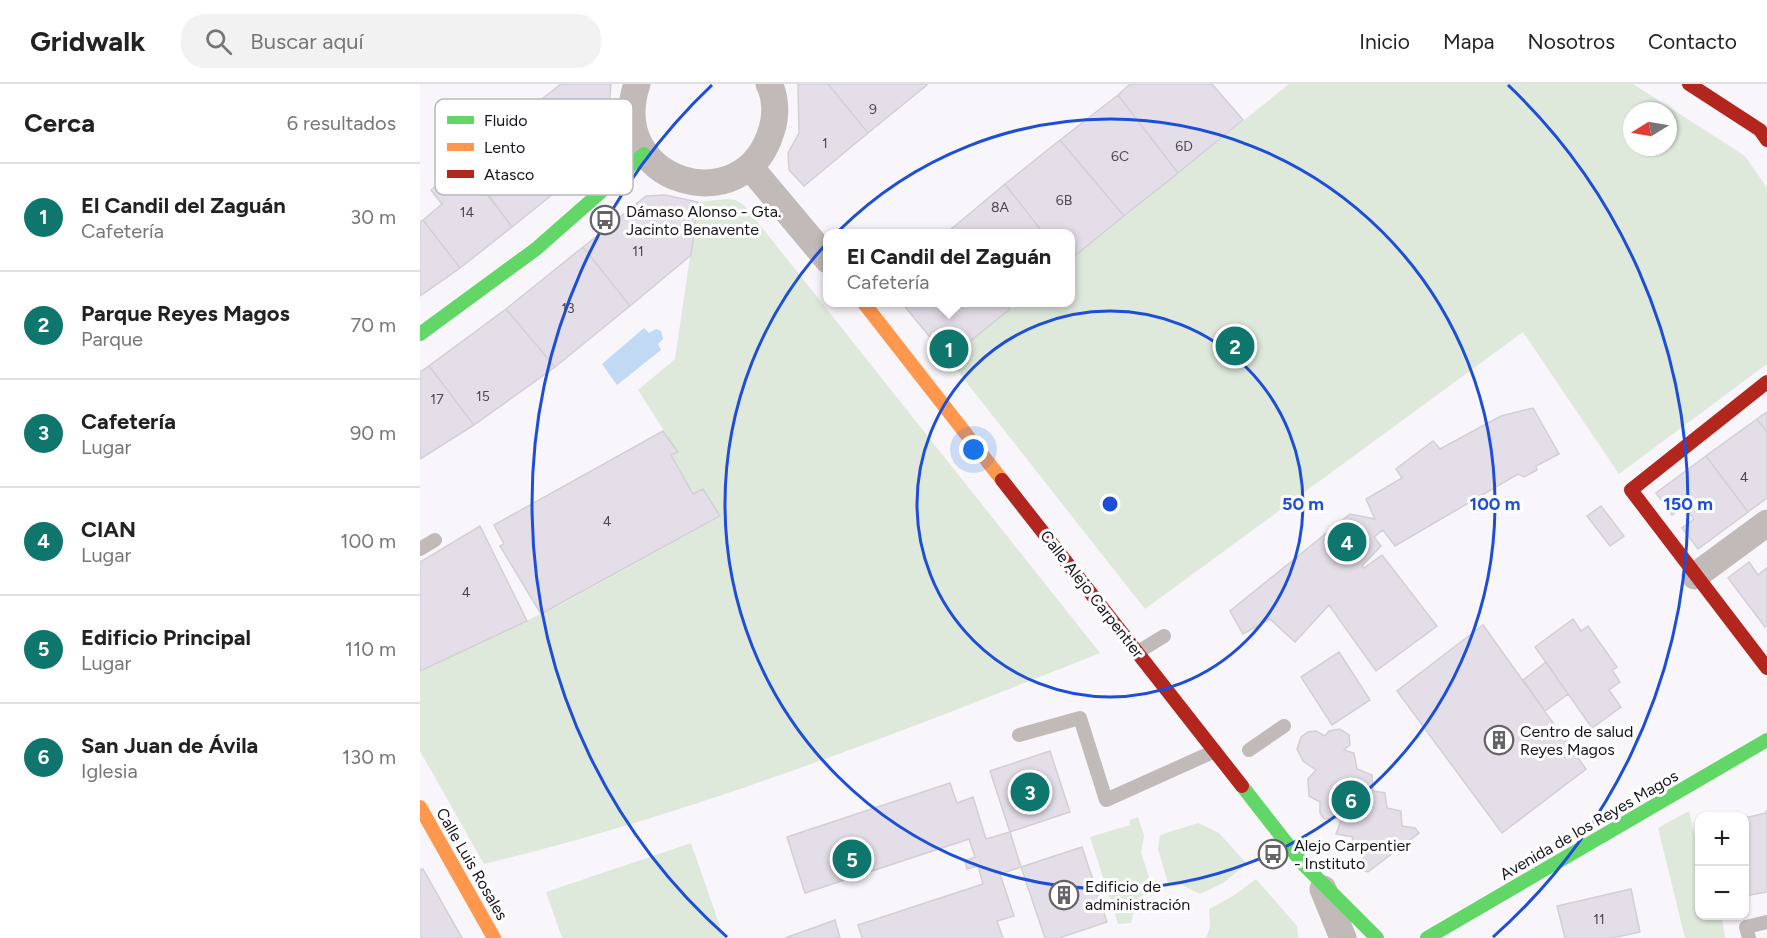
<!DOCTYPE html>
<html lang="es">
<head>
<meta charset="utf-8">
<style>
  body { margin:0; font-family:Figtree,sans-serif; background:#f2f2f2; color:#222 }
  .controls { position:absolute; right:18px; bottom:18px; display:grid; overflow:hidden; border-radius:12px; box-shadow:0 2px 4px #0004 }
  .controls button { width:54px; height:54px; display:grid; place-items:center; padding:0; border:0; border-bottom:2px solid #e0e0e0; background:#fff; color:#222; font:30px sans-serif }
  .compass { position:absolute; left:1203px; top:18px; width:54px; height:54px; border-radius:50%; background:#fff; box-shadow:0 2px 4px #0004; rotate:259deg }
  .you { position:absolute; left:554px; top:366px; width:21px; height:21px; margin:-15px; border:4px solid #fff; border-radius:50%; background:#1a73e8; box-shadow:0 0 0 9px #1a73e833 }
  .badge { display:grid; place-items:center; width:39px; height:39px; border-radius:50%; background:#0f766e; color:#fff; font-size:20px; font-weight:700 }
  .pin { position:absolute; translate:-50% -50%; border:3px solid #fff; box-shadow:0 2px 6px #0006 }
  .popup { position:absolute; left:403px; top:145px; width:252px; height:78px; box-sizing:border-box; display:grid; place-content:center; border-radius:12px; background:#fff; filter:drop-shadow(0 2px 4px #0005); font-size:20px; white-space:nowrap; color:#767676 }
  .popup b { font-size:22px; color:#222 }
  .popup::after { content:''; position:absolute; left:50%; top:100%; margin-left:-12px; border:12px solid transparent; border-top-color:#fff }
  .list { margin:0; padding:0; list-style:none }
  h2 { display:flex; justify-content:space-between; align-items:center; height:78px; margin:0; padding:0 24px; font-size:26px }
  h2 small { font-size:20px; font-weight:400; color:#767676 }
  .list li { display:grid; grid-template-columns:39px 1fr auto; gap:18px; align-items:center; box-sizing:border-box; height:108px; padding:0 24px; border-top:2px solid #e0e0e0 }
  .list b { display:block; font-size:22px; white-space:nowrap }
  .list p { margin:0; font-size:20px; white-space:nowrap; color:#767676 }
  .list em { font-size:20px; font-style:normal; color:#767676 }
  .icon { flex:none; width:33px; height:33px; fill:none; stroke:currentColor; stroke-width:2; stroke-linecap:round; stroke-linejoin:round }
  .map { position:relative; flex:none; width:1347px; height:854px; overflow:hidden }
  header { display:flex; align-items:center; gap:36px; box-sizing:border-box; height:84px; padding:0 30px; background:#fff; border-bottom:2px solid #e0e0e0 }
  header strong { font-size:28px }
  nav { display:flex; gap:33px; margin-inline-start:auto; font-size:21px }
  .search { width:420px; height:54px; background:#f2f2f2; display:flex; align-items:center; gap:15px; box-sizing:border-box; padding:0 21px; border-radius:24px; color:#767676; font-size:22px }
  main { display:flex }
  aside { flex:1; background:#fff }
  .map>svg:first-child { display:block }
  .green { fill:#dee8db; fill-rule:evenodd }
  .water { fill:#c2d9f6 }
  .building { fill:#e4dee8; stroke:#d3d0d5; stroke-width:1.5 }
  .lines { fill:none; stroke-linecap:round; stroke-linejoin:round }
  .lane { stroke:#c1bab9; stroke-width:14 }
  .street { stroke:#c1bab9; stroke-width:27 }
  .fast { stroke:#63d668; stroke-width:14 }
  .slow { stroke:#ff974d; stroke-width:14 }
  .jam { stroke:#b3261e; stroke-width:14 }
  .ring { fill:none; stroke:#1d4ed8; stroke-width:3 }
  .labels { text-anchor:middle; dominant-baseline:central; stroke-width:6; stroke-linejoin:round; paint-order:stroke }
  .number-label { font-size:14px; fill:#4d4951 }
  .poi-label { font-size:16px; fill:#16131a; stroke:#fff; text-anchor:start }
  .street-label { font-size:16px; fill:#16131a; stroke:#fff }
  .key { fill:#fff; stroke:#b9b8ba; stroke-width:1.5 }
  .key-label { font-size:16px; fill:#16131a }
  .centre { fill:#1d4ed8; stroke:#fff; stroke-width:3 }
  .ring-label { font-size:18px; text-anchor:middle; font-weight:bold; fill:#1d4ed8; stroke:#fff; stroke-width:6; stroke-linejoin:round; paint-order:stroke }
</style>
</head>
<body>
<header>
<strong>Gridwalk</strong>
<div class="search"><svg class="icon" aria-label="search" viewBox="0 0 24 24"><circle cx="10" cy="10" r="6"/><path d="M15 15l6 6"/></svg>Buscar aquí</div>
<nav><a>Inicio</a><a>Mapa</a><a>Nosotros</a><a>Contacto</a></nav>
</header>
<main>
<aside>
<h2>Cerca<small>6 resultados</small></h2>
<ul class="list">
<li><span class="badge">1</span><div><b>El Candil del Zaguán</b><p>Cafetería</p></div><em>30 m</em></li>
<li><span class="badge">2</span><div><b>Parque Reyes Magos</b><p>Parque</p></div><em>70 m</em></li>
<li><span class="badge">3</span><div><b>Cafetería</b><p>Lugar</p></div><em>90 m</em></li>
<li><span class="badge">4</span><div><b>CIAN</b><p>Lugar</p></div><em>100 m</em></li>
<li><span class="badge">5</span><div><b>Edificio Principal</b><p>Lugar</p></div><em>110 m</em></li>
<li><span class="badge">6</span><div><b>San Juan de Ávila</b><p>Iglesia</p></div><em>130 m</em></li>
</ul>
</aside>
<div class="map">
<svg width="1347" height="854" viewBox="0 0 1347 854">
  <rect width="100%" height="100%" fill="#f8f6fa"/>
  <path class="green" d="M 869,0 L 1213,0 L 1325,72 L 1347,104 L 1347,280 L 1199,390 L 1103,248 L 725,525 L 528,275 L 598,219 L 650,218 L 651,176 ZM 1212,27 L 1248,27 L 1248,63 L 1212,63 Z
    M 307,115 L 315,116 L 324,121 L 680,569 C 479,649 276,729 64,780 L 0,667 L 0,587 L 142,520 L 300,433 L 283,405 L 273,410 L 251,371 L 257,367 L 218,306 L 255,275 L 278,118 Z
    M 1269,727 L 1279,772 L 1280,832 L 1302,833 L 1305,854 L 1265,854 L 1238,744 Z
    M 718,733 L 724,752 L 721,768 L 732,803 C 719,812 714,823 711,839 L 698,840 L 670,753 L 710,741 L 709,736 Z
    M 778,739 L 799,749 L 827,780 L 803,799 L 780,810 L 758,799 L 748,799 L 738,765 L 740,751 Z
    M 271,759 L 304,854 L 142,854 L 126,808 Z
    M 836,795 L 877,842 L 878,854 L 786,854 L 790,843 L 789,825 L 813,812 Z"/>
  <path class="water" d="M 224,244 L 229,249 L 236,245 L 241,247 L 243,255 L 238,260 L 241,266 L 197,301 L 182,280 Z"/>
  <path class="building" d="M 141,0 L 191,0 L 188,35 L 194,60 L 169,81 L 118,18 Z
    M 378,0 L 408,0 L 448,49 L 384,102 L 369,86 L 368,69 L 379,49 Z
    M 408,0 L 506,0 L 507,1 L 448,49 Z
    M 710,0 L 792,0 L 823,36 L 758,89 L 698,11 Z
    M 698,11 L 758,89 L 704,132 L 640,56 Z
    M 104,31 L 116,45 L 129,32 L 169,81 L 92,143 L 56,94 L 84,71 L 72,56 L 85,46 L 83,42 L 92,35 L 95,38 Z
    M 640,56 L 704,132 L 650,176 L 650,150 L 624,150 L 585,100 Z
    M 43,79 L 92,143 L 40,184 L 3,136 L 22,120 L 11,106 L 24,95 L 21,91 L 31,84 L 34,87 Z
    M 585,100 L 624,150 L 533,150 L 530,146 Z
    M 245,111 L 278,118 L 271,171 L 210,222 L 163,163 L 226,112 Z
    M 3,136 L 40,184 L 0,212 L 0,138 Z
    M 163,163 L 210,222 L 135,283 L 86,225 Z
    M 481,218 L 586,218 L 590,225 L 528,275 Z
    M 86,225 L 135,283 L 54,341 L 9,282 Z
    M 9,282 L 54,341 L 0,375 L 0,288 Z
    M 1113,324 L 1139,370 L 1116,382 L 1117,386 L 1104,393 L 1098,390 L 975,462 L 963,446 L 954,453 L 961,462 L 942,482 L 944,484 L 962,471 L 1017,542 L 956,587 L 909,521 L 875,558 L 850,535 L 823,550 L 810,527 L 930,430 L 955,435 L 946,415 L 982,394 L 976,385 L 1013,357 L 1020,365 L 1081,332 Z
    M 1347,328 L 1347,348 L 1337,335 Z
    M 1337,335 L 1347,348 L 1347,414 L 1328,428 L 1286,372 Z
    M 243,347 L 258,368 L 251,371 L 273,410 L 283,405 L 300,432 L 121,530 L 80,462 L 84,460 L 74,441 Z
    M 1286,372 L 1328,428 L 1278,465 L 1262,444 L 1274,435 L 1264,422 L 1252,431 L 1236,409 Z
    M 1181,422 L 1204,452 L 1190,462 L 1167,432 Z
    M 60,442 L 107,537 L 0,587 L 0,478 Z
    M 1329,478 L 1338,491 L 1347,484 L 1347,542 L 1345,543 L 1308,494 Z
    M 1153,535 L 1161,547 L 1168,542 L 1197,583 L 1192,586 L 1200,598 L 1189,606 L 1201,623 L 1172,644 L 1115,563 Z
    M 1063,541 L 1166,685 L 1082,749 L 977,607 Z
    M 919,568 L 950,616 L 912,641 L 881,593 Z
    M 1126,578 L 1148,610 L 1125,627 L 1103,596 Z
    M 920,645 L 929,651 L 930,661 L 924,666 L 934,669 L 937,685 L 952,691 L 953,707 L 965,709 L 967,724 L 981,727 L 982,742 L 995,744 L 999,749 L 948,788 L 945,787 L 945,777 L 942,771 L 930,767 L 933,753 L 916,750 L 921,737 L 919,734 L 904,735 L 900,729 L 900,718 L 889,712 L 888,695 L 896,686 L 883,677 L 877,665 L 881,653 L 888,648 L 896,647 L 905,652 L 909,647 Z
    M 630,667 L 650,728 L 590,748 L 570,687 Z
    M 530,699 L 537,719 L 553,713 L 566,755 L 590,748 L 601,783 L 580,790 L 594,832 L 577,837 L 583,854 L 442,854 L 438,841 L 563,800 L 558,782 L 547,785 L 545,777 L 555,773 L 549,755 L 385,809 L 367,753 Z
    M 1347,726 L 1347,808 L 1324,812 L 1324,734 L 1346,729 Z
    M 662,763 L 687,838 L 639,854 L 625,854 L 601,783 Z
    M 3,785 L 42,854 L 0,854 L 0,786 Z
    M 1211,805 L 1220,848 L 1193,854 L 1145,854 L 1137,822 Z
    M 415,836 L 420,854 L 365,854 Z"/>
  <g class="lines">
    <path class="lane" d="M 0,465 L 15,456
      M 718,568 L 744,552
      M 599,651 L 660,634 L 686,716 L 795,667
      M 829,666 L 864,642
      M 1329,854 L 1326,843 L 1347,838"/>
    <path class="street" d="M 217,0 C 184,98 325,141 352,45 C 356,32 356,13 349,0
      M 330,83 L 408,176
      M 1275,492 L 1347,439
      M 903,805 L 923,854"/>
    <path class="fast" d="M 0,250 L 116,165 L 224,70
      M 822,702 L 883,780 L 957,854
      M 1007,854 L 1347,656"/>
    <path class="slow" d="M 443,218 L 582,396
      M 0,723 L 74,854"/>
    <path class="jam" d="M 1269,0 L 1340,46 L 1347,56
      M 1347,298 L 1211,406 L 1347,584
      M 582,396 L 822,702"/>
  </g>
  <g class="ring">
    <circle cx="690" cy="420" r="193"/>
    <circle cx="690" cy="420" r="385"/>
    <path d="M307 853A578 578 0 0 1 292 1M1088 1A578 578 0 0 1 1073 853"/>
  </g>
  <defs>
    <g id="bus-ring" transform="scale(1.5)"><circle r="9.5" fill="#fff" stroke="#656268" stroke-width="1.5"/><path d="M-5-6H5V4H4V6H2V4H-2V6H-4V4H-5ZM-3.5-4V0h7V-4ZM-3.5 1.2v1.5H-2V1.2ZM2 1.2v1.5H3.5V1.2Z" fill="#656268"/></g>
    <g id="building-ring" transform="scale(1.5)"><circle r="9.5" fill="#fff" stroke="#656268" stroke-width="1.5"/><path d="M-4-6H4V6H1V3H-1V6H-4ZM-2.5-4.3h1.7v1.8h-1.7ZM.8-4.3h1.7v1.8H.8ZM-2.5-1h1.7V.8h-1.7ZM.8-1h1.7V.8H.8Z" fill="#656268"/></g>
  </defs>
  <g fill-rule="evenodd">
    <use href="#bus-ring" x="185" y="136"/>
    <use href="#building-ring" x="1079" y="656"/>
    <use href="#bus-ring" x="853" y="770"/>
    <use href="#building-ring" x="644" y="811"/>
  </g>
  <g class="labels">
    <g class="number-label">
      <text x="453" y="25">9</text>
      <text x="405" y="59">1</text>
      <text x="764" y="62">6D</text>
      <text x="700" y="72">6C</text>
      <text x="644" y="116">6B</text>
      <text x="580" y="123">8A</text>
      <text x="47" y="128">14</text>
      <text x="218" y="167">11</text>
      <text x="148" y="224">13</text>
      <text x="63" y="312">15</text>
      <text x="17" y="315">17</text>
      <text x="1324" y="393">4</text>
      <text x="187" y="437">4</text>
      <text x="46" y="508">4</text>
      <text x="1179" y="835">11</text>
    </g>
    <g class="poi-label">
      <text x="206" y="127">Dámaso Alonso - Gta.<tspan x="206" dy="18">Jacinto Benavente</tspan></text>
      <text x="1100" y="647">Centro de salud<tspan x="1100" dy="18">Reyes Magos</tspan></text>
      <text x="874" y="761">Alejo Carpentier<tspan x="874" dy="18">- Instituto</tspan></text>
      <text x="665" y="802">Edificio de<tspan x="665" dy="18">administración</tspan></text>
    </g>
    <g class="street-label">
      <text transform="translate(672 510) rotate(52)">Calle Alejo Carpentier</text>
      <text transform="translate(1169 741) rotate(-30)">Avenida de los Reyes Magos</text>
      <text transform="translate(52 780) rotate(60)">Calle Luis Rosales</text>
    </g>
  </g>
  <rect x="15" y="15" width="198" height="96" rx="9" class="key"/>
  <rect x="27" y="32" width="27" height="8" fill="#63d668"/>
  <rect x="27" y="59" width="27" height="8" fill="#ff974d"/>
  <rect x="27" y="86" width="27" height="8" fill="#b3261e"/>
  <g class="key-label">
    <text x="64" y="42">Fluido</text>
    <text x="64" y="69">Lento</text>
    <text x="64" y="96">Atasco</text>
  </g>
  <circle cx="690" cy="420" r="9" class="centre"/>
  <g class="ring-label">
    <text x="883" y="426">50 m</text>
    <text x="1075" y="426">100 m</text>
    <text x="1268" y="426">150 m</text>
  </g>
</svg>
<div class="controls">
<button>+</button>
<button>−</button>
</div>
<svg class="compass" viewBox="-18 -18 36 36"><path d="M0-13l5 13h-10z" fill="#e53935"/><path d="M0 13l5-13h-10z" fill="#767676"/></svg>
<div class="you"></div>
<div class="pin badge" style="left:529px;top:265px">1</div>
<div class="popup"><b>El Candil del Zaguán</b>Cafetería</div>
<div class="pin badge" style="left:815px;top:262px">2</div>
<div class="pin badge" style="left:610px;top:708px">3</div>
<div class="pin badge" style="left:927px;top:458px">4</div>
<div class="pin badge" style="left:432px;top:775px">5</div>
<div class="pin badge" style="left:931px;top:716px">6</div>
</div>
</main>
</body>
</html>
